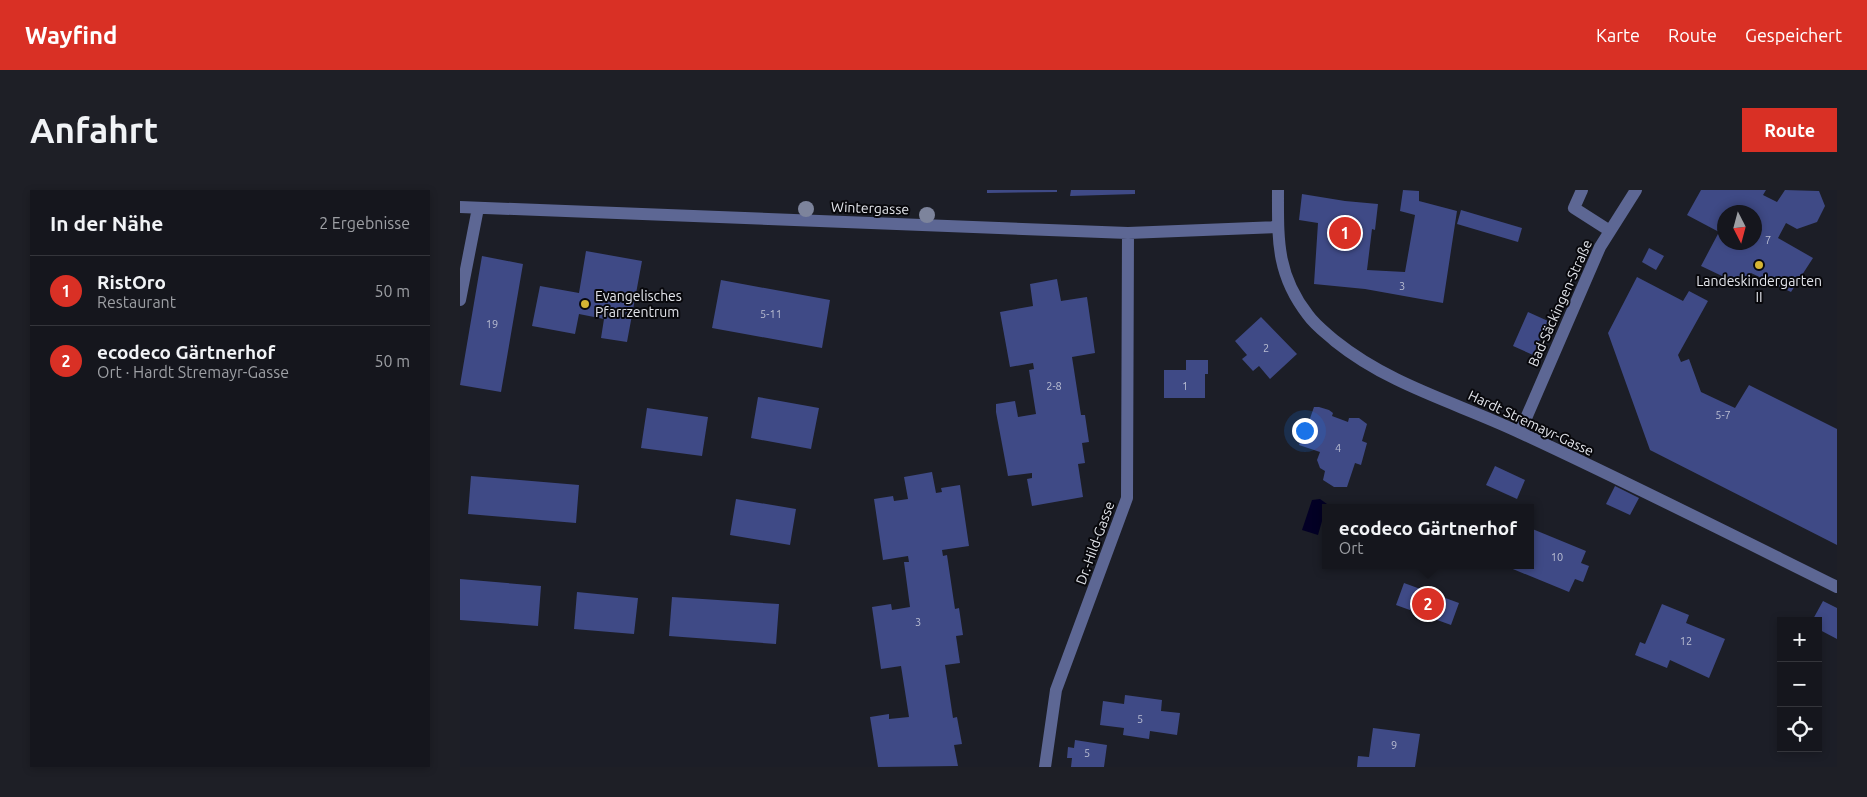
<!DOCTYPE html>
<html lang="de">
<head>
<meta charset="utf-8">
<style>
  body { margin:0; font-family:Ubuntu,sans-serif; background:#1e1f26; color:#f1f3f6 }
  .controls { position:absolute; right:15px; bottom:15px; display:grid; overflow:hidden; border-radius:0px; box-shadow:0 2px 8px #0003 }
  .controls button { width:45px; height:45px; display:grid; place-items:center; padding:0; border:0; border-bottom:1px solid #34353b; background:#15161d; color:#f1f3f6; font:25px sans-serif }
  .compass { position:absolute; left:1257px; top:15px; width:45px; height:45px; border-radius:50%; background:#15161d; box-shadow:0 2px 8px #0003; rotate:174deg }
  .you { position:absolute; left:844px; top:240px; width:18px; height:18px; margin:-12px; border:4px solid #fff; border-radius:50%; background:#1a73e8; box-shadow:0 0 0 8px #1a73e833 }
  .badge { display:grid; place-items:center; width:32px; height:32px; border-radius:50%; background:#d93025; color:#fff; font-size:16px; font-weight:700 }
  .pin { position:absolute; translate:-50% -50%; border:2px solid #fff; box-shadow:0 1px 5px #0006 }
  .popup { position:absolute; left:862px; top:314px; width:212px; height:65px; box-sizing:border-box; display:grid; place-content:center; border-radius:0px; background:#15161d; filter:drop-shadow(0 1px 4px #0005); font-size:16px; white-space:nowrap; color:#9d9fa4 }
  .popup b { font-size:19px; color:#f1f3f6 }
  .popup::after { content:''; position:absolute; left:50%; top:100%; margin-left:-10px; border:10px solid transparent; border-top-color:#15161d }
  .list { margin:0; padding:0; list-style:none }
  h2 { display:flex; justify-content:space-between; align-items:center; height:65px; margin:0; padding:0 20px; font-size:21px }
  h2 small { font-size:16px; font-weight:400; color:#9d9fa4 }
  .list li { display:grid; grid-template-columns:32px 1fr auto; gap:15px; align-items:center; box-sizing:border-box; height:70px; padding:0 20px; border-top:1px solid #34353b }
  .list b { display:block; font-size:19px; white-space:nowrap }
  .list p { margin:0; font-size:16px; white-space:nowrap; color:#9d9fa4 }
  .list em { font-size:16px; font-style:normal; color:#9d9fa4 }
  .icon { flex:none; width:28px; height:28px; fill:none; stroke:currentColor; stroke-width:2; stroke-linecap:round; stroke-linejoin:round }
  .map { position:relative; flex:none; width:1377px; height:577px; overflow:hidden; border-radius:0px }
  header { display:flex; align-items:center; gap:30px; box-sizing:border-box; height:70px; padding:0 25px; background:#d93025; color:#fff }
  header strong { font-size:24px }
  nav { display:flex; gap:28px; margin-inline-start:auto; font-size:18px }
  .intro { display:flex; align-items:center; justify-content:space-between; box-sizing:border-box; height:120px; padding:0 30px }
  h1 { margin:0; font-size:35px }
  .button { padding:12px 22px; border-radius:0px; background:#d93025; color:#fff; font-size:18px; font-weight:700 }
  main { display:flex; gap:30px; padding:0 30px }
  aside { flex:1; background:#15161d; border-radius:0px; box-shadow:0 2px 8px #0003 }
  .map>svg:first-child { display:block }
  .water { fill:#030025 }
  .building { fill:#3f4a86; fill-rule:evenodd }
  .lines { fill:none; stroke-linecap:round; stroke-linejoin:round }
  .minor { stroke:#5d6794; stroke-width:12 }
  .tree { fill:#7d849c }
  .poi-dot { fill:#d6b534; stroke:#08080c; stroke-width:2 }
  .labels { text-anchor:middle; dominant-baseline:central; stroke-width:4; stroke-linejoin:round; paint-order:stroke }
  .number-label { font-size:11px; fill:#babed2 }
  .street-label { font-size:14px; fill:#e3e5eb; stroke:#08080c }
  .poi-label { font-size:14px; fill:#e3e5eb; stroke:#08080c }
</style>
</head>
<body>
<header>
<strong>Wayfind</strong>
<nav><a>Karte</a><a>Route</a><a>Gespeichert</a></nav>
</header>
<div class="intro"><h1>Anfahrt</h1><a class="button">Route</a></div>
<main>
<aside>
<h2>In der Nähe<small>2 Ergebnisse</small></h2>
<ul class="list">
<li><span class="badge">1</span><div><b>RistOro</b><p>Restaurant</p></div><em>50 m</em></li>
<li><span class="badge">2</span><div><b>ecodeco Gärtnerhof</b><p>Ort · Hardt Stremayr-Gasse</p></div><em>50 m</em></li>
</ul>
</aside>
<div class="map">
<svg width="1377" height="577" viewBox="0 0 1377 577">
  <rect width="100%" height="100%" fill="#1c1e27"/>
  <path class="water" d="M 860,309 L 867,314 L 858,345 L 842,340 L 852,310 Z"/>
  <path class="building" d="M 527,0 L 597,0 L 597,2 L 527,3 Z
    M 611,0 L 675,0 L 675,4 L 610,6 Z
    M 943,0 L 959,1 L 959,11 L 997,21 L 983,113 L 905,99 L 854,94 L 858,33 L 839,30 L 842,4 L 885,11 L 918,14 L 915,40 L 912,39 L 907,80 L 945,82 L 955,25 L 940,21 Z
    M 1241,0 L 1306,0 L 1303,5 L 1317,12 L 1325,0 L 1359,1 L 1365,16 L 1357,32 L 1337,39 L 1326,33 L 1318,48 L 1353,68 L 1331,102 L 1291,83 L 1283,96 L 1241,76 L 1259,42 L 1227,25 ZM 1264,22 L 1294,22 L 1294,52 L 1264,52 Z
    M 1001,20 L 1062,38 L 1058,52 L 997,34 Z
    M 1189,58 L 1204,66 L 1196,80 L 1182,72 Z
    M 126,61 L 182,71 L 167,152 L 141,148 L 144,129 L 119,124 L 115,144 L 72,136 L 80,96 L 119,103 Z
    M 22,66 L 63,74 L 41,202 L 0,195 Z
    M 1177,87 L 1223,111 L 1229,101 L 1248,111 L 1218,165 L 1221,172 L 1229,169 L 1241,202 L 1275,218 L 1289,195 L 1377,239 L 1377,355 L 1190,260 L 1148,143 Z
    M 597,89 L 601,111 L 627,107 L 635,163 L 612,167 L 621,225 L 625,225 L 629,252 L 622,253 L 625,273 L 618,274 L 623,307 L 572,316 L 567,289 L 572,288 L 572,283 L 548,286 L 536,222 L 536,214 L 555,211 L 558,227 L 576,224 L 569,180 L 574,179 L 573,173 L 550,177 L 540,122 L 573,116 L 570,94 Z
    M 261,90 L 370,110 L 362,158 L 252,138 Z
    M 1068,122 L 1088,131 L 1073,165 L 1053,156 Z
    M 801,127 L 837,164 L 810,189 L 799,176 L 793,181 L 782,169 L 787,165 L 775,151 Z
    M 726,170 L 748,170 L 748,184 L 745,184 L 745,208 L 704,208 L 704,180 L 726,180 Z
    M 298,207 L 359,218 L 351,259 L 291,248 Z
    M 854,217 L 859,217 L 869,220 L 873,223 L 872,226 L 888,232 L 889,228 L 899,228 L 907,234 L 902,251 L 907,253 L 901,275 L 895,273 L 887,297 L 874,297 L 863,290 L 865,281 L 860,278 L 857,270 L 860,262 L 839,255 L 845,237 L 847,237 Z
    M 187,218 L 248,227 L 242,266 L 181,258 Z
    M 1035,276 L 1065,290 L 1057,309 L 1026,295 Z
    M 472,282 L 476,303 L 482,302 L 481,298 L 500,295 L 509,356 L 482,360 L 483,366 L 487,365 L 495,419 L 499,418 L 503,445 L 496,446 L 500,473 L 485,475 L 493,528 L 497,527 L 502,554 L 494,555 L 498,576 L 418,577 L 410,527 L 429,524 L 429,529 L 449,527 L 441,476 L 421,479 L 412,417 L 431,414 L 432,420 L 450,417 L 444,372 L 449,372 L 448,366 L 423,370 L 414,309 L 433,306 L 434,311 L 448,309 L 444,287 Z
    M 11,286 L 119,295 L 116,333 L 8,324 Z
    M 1155,296 L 1179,308 L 1170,325 L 1146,314 Z
    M 276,309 L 336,319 L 330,355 L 270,345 Z
    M 1070,338 L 1126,361 L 1121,373 L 1129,376 L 1123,392 L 1115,389 L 1109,402 L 1048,377 L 1048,375 L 1070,375 Z
    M 0,389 L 81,396 L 78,436 L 0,430 Z
    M 944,393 L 999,413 L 991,435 L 936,415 Z
    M 117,402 L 178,408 L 174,444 L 114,439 Z
    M 212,407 L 319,414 L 316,454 L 209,446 Z
    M 1363,411 L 1377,418 L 1377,449 L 1358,439 L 1358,431 L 1352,431 Z
    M 1202,414 L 1229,425 L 1226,433 L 1265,449 L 1249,488 L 1210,470 L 1207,478 L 1175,465 L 1180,452 L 1185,454 Z
    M 665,505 L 702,510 L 701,521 L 720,523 L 717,545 L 690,541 L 689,549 L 663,545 L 664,538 L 640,535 L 643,511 L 664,514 Z
    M 913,538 L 960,544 L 955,577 L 897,577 L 898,566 L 909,567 Z
    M 615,550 L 647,555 L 644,577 L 611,577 L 612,568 L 607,568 L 608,557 L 614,558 Z"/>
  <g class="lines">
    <path class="minor" d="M 818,0 C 818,49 816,84 848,125 C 855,135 866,143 875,151 C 931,196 998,213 1061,243 C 1167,292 1272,345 1377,397
      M 1122,0 L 1114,18 L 1150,41
      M 0,17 L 668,43 L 818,37
      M 0,110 L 18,18
      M 1060,242 L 1140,57 L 1176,0
      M 585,577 L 596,500 L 667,308 L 668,43"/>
  </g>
  <g class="tree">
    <circle cx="346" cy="19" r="8"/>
    <circle cx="467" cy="25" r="8"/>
  </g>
  <g class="poi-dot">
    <circle cx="1299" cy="75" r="5"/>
    <circle cx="125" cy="114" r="5"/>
  </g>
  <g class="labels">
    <g class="number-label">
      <text x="1308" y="50">7</text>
      <text x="942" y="96">3</text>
      <text x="311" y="124">5-11</text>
      <text x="32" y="134">19</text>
      <text x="806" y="158">2</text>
      <text x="594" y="196">2-8</text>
      <text x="725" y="196">1</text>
      <text x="1263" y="225">5-7</text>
      <text x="878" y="258">4</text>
      <text x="1097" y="367">10</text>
      <text x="458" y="432">3</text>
      <text x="1226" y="451">12</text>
      <text x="680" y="529">5</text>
      <text x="934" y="555">9</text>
      <text x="627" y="563">5</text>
    </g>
    <g class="street-label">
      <text transform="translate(410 18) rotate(2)">Wintergasse</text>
      <text transform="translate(1100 113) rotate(-66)">Bad-Säckingen-Straße</text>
      <text transform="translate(1071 233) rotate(25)">Hardt Stremayr-Gasse</text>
      <text transform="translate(635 353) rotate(-70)">Dr.-Hild-Gasse</text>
    </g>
    <g class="poi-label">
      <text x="1299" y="91">Landeskindergarten<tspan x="1299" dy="16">II</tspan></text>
      <text x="135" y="106" text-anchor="start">Evangelisches<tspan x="135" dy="16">Pfarrzentrum</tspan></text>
    </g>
  </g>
</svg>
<div class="controls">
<button>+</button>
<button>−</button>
<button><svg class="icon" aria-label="locate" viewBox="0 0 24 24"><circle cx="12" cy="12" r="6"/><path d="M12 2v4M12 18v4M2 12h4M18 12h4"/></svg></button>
</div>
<svg class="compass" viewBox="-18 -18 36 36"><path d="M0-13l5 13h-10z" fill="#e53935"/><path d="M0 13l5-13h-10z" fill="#9d9fa4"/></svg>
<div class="you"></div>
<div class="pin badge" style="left:885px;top:43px">1</div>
<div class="pin badge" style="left:968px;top:414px">2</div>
<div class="popup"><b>ecodeco Gärtnerhof</b>Ort</div>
</div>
</main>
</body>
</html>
